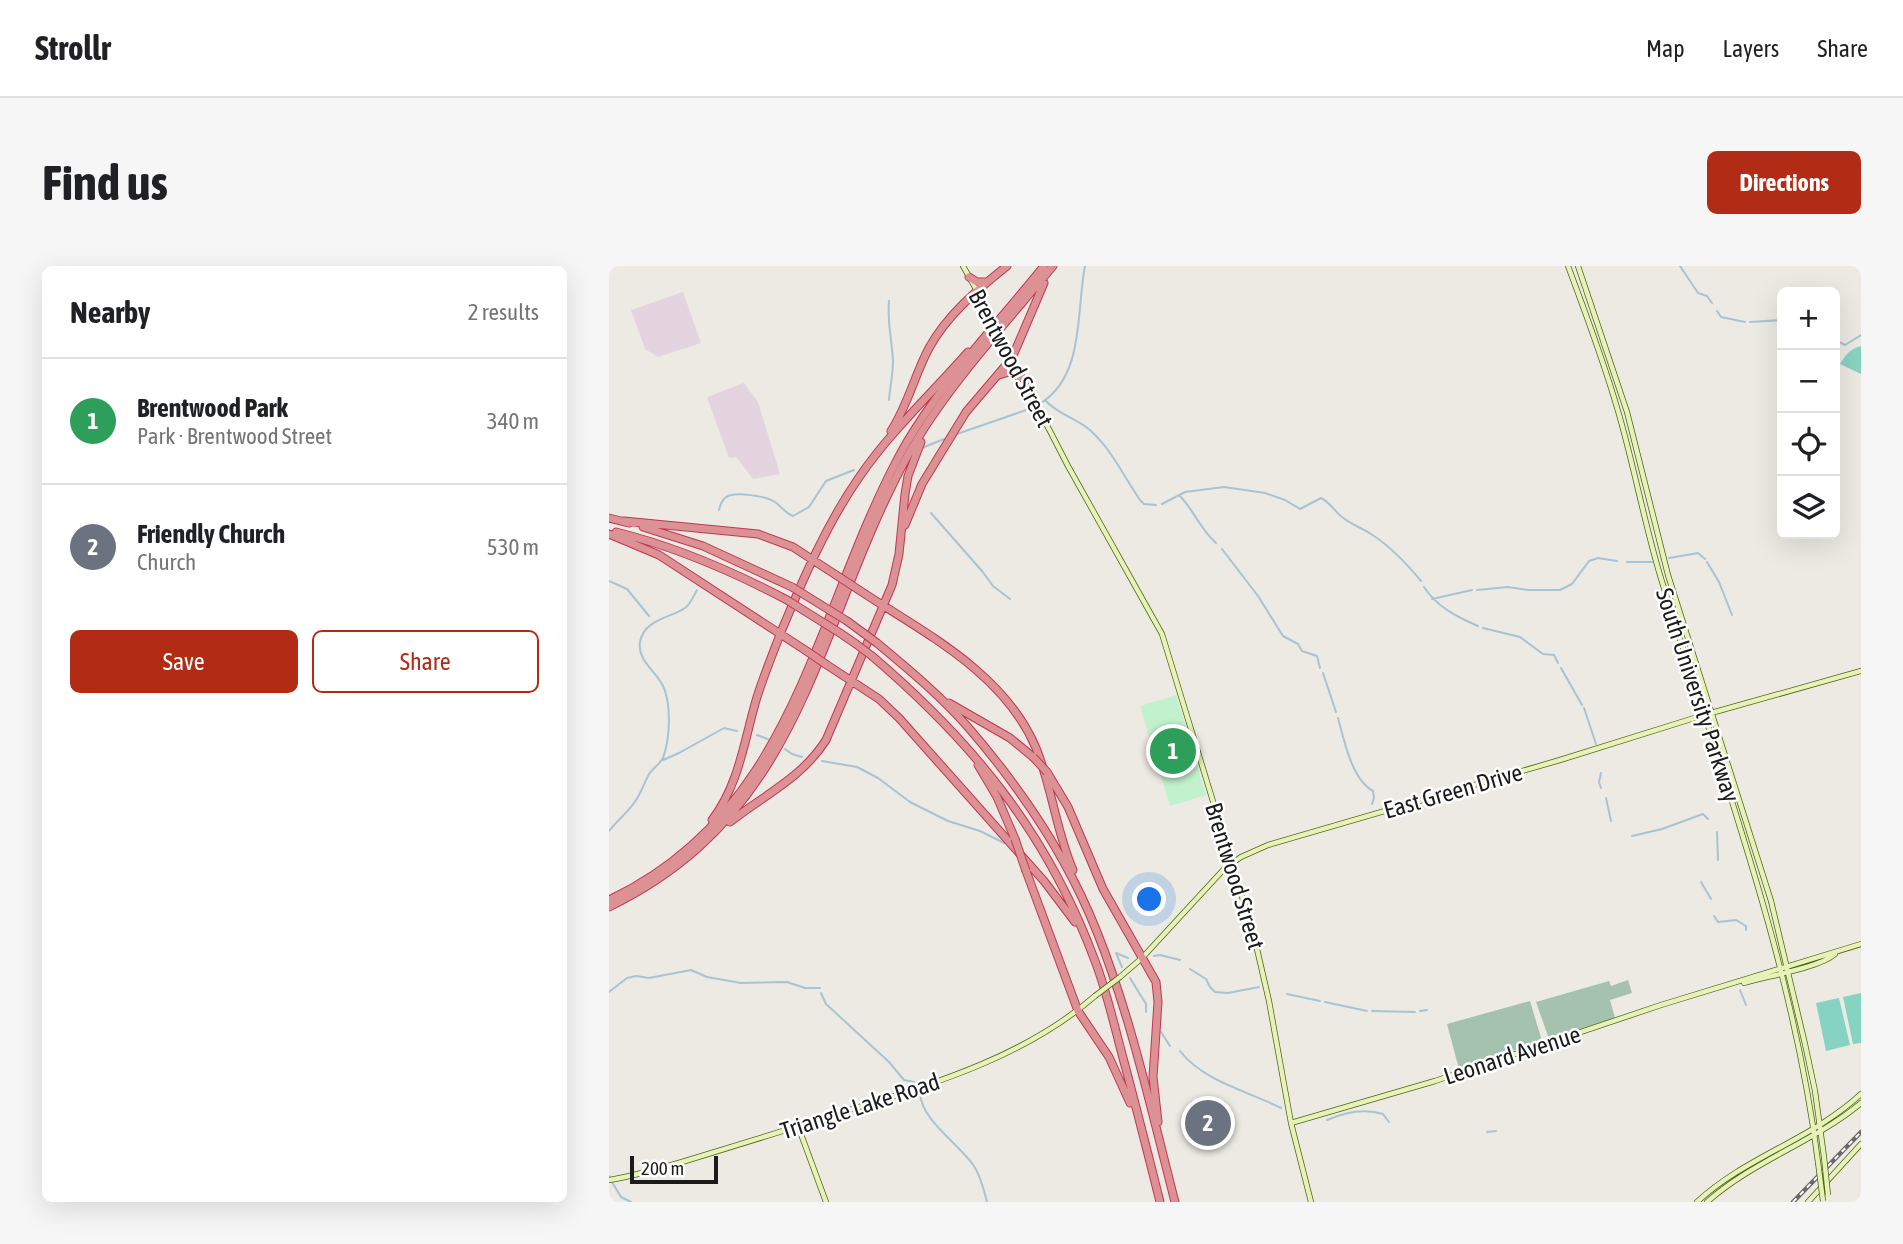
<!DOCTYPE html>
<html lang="en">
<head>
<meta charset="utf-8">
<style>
  body { margin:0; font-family:"Asap Condensed",sans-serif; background:#f6f6f6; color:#202124 }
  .controls { position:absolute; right:21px; top:21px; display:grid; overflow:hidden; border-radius:10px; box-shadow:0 7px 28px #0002 }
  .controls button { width:63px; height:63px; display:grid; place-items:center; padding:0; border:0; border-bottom:2px solid #e0e0e0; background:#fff; color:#202124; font:35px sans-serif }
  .scale { position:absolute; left:21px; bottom:18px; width:88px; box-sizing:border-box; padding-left:7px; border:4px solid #1b1b1b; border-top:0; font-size:19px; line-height:24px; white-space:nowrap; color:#1b1b1b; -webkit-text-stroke:5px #fff; paint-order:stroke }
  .you { position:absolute; left:541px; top:634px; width:24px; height:24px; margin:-18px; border:5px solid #fff; border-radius:50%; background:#1a73e8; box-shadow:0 0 0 10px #1a73e833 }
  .badge { display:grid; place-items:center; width:46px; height:46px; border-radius:50%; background:#b12b15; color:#fff; font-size:23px; font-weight:700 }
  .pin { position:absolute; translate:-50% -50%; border:4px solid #fff; box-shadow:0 2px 7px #0006 }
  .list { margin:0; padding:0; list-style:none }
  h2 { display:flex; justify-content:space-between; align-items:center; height:91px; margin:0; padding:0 28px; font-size:30px }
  h2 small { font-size:23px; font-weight:400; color:#757577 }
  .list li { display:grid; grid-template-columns:46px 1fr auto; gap:21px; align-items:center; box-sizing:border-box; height:126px; padding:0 28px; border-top:2px solid #e0e0e0 }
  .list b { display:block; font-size:26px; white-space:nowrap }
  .list p { margin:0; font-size:23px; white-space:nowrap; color:#757577 }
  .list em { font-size:23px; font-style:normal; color:#757577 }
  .actions { display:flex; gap:14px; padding:21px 28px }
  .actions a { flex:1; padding:16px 0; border:2px solid #b12b15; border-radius:10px; text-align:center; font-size:24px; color:#b12b15 }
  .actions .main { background:#b12b15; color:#fff }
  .icon { flex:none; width:38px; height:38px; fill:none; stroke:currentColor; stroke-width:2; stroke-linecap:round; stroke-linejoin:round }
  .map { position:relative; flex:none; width:1252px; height:936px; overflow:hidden; border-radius:10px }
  header { display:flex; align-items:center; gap:42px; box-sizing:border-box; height:98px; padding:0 35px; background:#fff; border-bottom:2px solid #e0e0e0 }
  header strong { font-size:33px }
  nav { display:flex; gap:38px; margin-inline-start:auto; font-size:24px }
  .intro { display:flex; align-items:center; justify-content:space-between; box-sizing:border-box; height:168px; padding:0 42px }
  h1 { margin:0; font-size:49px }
  .button { padding:18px 32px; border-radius:10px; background:#b12b15; color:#fff; font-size:24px; font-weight:700 }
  main { display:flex; gap:42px; padding:0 42px }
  aside { flex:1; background:#fff; border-radius:10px; box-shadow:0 7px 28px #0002 }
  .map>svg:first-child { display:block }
  .industrial { fill:#e4d4df }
  .cemetery { fill:#a5c2ae }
  .park { fill:#c2f2cd }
  .pitch { fill:#87d3c1 }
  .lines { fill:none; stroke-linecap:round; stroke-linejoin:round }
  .stream { stroke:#a6c4d5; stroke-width:2 }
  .secondary-casing { stroke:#4f6510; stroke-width:6 }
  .highway-casing { stroke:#c33652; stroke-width:9 }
  .secondary { stroke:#e7f2ba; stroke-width:4.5 }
  .highway { stroke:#dc9194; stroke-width:7 }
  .rail-casing { stroke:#696969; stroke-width:4.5 }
  .rail { stroke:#fff; stroke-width:2; stroke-dasharray:5; stroke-linecap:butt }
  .secondary-bridge-casing { stroke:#4f6510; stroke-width:6; stroke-linecap:butt }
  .highway-bridge-casing { stroke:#c33652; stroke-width:9; stroke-linecap:butt }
  .secondary-bridge { stroke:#e7f2ba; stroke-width:4.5 }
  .highway-bridge { stroke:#dc9194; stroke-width:7 }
  .labels { text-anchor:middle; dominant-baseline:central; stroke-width:5; stroke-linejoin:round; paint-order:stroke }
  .street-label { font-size:24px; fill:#1b1b1b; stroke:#fff }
</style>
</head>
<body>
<header>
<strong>Strollr</strong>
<nav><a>Map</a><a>Layers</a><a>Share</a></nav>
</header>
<div class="intro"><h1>Find us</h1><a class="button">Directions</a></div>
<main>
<aside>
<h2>Nearby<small>2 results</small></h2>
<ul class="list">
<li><span class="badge" style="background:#2e9e5b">1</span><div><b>Brentwood Park</b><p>Park · Brentwood Street</p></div><em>340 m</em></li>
<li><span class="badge" style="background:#6b7280">2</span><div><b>Friendly Church</b><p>Church</p></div><em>530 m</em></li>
</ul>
<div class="actions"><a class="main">Save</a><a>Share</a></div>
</aside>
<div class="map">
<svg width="1252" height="936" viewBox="0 0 1252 936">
  <rect width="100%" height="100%" fill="#eceae2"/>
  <path class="industrial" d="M 74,26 L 92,77 L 49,91 L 36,83 L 22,44 Z
    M 135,117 L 149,136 L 171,208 L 144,213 L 127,191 L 120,192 L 98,131 Z"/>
  <path class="cemetery" d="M 1019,714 L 1023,727 L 1001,734 L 1006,752 L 940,773 L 927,736 L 1000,715 L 1002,720 Z
    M 921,735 L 933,775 L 850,803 L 838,758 Z"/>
  <path class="park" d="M 567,429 L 597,529 L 561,540 L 531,440 Z"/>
  <path class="pitch" d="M 1252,80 L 1252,108 L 1231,98 C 1237,88 1241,83 1252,80 Z
    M 1252,727 L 1252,777 L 1244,778 L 1234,731 Z
    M 1230,732 L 1241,779 L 1217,785 L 1207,737 Z"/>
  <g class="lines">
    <path class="stream" d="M 1071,0 L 1089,27 L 1098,30 L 1103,37
      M 280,35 C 278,55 283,75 284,95 C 284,108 281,121 280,134
      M 1108,45 L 1112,51 L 1136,56
      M 1141,56 L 1173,54
      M 1226,74 L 1236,79 L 1252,69
      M 436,134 C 449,149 468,152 482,165 C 503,184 515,211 531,234 L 535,238 L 547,239
      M 432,137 C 476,109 467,45 476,0
      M 348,168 L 420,143
      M 313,182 L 335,173
      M 570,229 C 585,244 591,263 607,277
      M 553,238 L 576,226 L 615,221 L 656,227 L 676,234 L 691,243 L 712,232 C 722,237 725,245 733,251 C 741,258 753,262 762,268 C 781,280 798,298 812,315
      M 110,244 C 111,240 112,236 115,233 C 122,224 157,230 166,236 C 172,240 176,247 184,250 L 200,241 L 217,215 L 245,204
      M 322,247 L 373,305 L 384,320 L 401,333
      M 613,283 L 649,330 L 674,370 L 689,378 L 693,385 L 708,390 L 711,402
      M 1060,292 L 1089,287 L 1096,293
      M 1018,296 L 1043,296
      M 1098,296 L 1110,316 L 1123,349
      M 0,315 L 18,323 L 40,350
      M 815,321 C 828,341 848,351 869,360
      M 868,324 L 899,321 L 919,324 L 951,324 L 963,318 L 980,295 L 989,292 L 1008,295
      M 823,333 L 863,324
      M 874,362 L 911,371 L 934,388 L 945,389 L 949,397
      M 952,402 L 973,439
      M 714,407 L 727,446
      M 975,442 L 987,478
      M 729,452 C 735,474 743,514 764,525 L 765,532 L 763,538
      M 148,469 L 161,474
      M 176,483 L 183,488 L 193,491
      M 54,494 L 70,487 L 115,462 L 128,465
      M 213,495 L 248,501 L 269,512 L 301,536 L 339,555 L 371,565 L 395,577
      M 992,507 L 990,516 L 992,522
      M 997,532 L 1002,555
      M 0,565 C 8,555 18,547 25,537 C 32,528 35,517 40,508 C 44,502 51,498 54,492 C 61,473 63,436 53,418 C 45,404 28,393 31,376 C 35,353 62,352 76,342 C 81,339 85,329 88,324
      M 1108,566 L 1109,594
      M 1023,570 L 1053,563 L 1094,548 L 1099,553
      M 1092,616 L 1102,633
      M 1105,650 L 1109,656 L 1127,654 L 1137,660 L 1137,664
      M 507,687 L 513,701
      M 507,687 L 519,692
      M 545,690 L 551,689 L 571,694
      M 581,703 L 597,713 L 601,721 L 606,726 L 619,727 L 650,721
      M 521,712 L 537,738 L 537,746
      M 1131,724 L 1137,739
      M 0,726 L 18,712 L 27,710 L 40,712 L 82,704 L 98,711 L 132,717 L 178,716 L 196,722 L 211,722
      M 212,727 L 217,738 L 280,796 L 295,814 L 305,816
      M 678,728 L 711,735
      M 716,736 L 758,745
      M 763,745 L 806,746
      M 811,745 L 818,744
      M 552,766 L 561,780
      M 571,785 C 595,816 639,825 672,842
      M 311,827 C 312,854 350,878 365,900 C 372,911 375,924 378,936
      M 718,854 C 736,846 755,842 774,848 L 780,856
      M 878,866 L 887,865
      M 0,910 L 1,911
      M 3,916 L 12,931 L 22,936"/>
    <g class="secondary-casing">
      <path id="secondary" d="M 354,0 L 381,48
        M 959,0 C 977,48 995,96 1009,145 C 1026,203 1036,262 1054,319 C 1113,509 1184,698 1209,896
        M 969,0 L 1018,146 L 1059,309 L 1162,635 L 1196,778 L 1206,825 L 1215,891
        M 394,74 L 459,200 L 553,368 L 645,670 L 660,735 L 682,857 L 702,936
        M 511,711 L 533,692 L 616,602 L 632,591 L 659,579 L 951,494 L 1095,449 L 1252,405
        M 1135,717 C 1158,710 1210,702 1226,688
        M 682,857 L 826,815 L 1052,739 L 1252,678
        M 189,860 L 217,936
        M 0,914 C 25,910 49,903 73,896 C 112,884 151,872 190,860 C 292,826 403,802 486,730
        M 1088,936 C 1136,891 1204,873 1252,828
        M 1098,936 C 1144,895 1205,876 1252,837
        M 1199,936 L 1252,878"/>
    </g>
    <g class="highway-casing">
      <path id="highway" d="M 360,11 L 368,16 L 377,16
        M 390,109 L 400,106 L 413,112
        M 282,165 C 299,139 306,108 320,82 C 338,49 369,23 398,0
        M 0,252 L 20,257
        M 15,255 L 149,268 L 184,281 L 227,309
        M 296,259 L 313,218 L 357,146 L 403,92 L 435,17
        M 34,261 L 94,280 L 183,321
        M 7,266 C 68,281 123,305 178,334
        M 0,268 L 50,289 L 196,384
        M 250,324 C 315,367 395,406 427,482 C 443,521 447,565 464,604
        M 238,355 L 253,366
        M 231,367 L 247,378
        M 268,377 C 299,403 331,429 358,460 C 411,521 458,590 488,666 C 522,751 543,847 566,936
        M 263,390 C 365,477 439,568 486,695 C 498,726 505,759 514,792 C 527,840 539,888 551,936
        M 218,399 L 270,433 L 290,452 L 435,615 L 466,656
        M 340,437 L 401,472 L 424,491
        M 369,499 L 388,531 L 406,573
        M 438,506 L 459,541 L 494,623 L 547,716 L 549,736 L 544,811 L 549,856
        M 103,554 C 131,517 135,474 148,431 C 155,409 164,387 172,366 C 194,313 218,257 251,210 C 282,165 323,127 359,86
        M 121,556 C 155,529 193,512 217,474 L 283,319 L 290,288 L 296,228 L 299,210 L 312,176
        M 417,605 L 469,745 L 500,791 L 521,837
        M 0,634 C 185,547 203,356 288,194 C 324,125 386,61 435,0
        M 0,641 C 199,544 204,362 299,189 C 335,124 396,58 444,0"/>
    </g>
    <use href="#secondary" class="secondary"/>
    <use href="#highway" class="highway"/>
    <g class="rail-casing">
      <path id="rail" d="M 1184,936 L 1252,866"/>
    </g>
    <use href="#rail" class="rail"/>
    <g class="secondary-bridge-casing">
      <path id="secondary-bridge" d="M 381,48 L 394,74
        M 486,730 L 511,711
        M 1215,891 L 1219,929
        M 1209,896 L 1214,935"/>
    </g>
    <g class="highway-bridge-casing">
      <path id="highway-bridge" d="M 227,309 L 250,324
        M 183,321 L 238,355
        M 178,334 L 231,367
        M 253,366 L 268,377
        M 247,378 L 263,390
        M 196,384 L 218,399
        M 424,491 L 438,506
        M 406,573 L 417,605"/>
    </g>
    <use href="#secondary-bridge" class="secondary-bridge"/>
    <use href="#highway-bridge" class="highway-bridge"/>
  </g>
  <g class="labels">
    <g class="street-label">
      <text transform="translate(402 92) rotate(62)">Brentwood Street</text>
      <text transform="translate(1089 429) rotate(72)">South University Parkway</text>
      <text transform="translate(844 525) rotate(-16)">East Green Drive</text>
      <text transform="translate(626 610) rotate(73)">Brentwood Street</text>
      <text transform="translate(903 789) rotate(-18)">Leonard Avenue</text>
      <text transform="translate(251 840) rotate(-18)">Triangle Lake Road</text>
    </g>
  </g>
</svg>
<div class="controls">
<button>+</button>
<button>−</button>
<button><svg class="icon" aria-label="locate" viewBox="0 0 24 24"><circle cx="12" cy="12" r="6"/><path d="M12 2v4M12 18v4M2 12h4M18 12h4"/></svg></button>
<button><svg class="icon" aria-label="layers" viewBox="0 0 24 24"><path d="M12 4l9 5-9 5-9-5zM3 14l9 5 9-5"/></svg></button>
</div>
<div class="scale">200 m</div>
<div class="you"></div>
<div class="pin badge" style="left:564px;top:485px;background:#2e9e5b">1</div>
<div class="pin badge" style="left:599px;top:857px;background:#6b7280">2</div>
</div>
</main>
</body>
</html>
